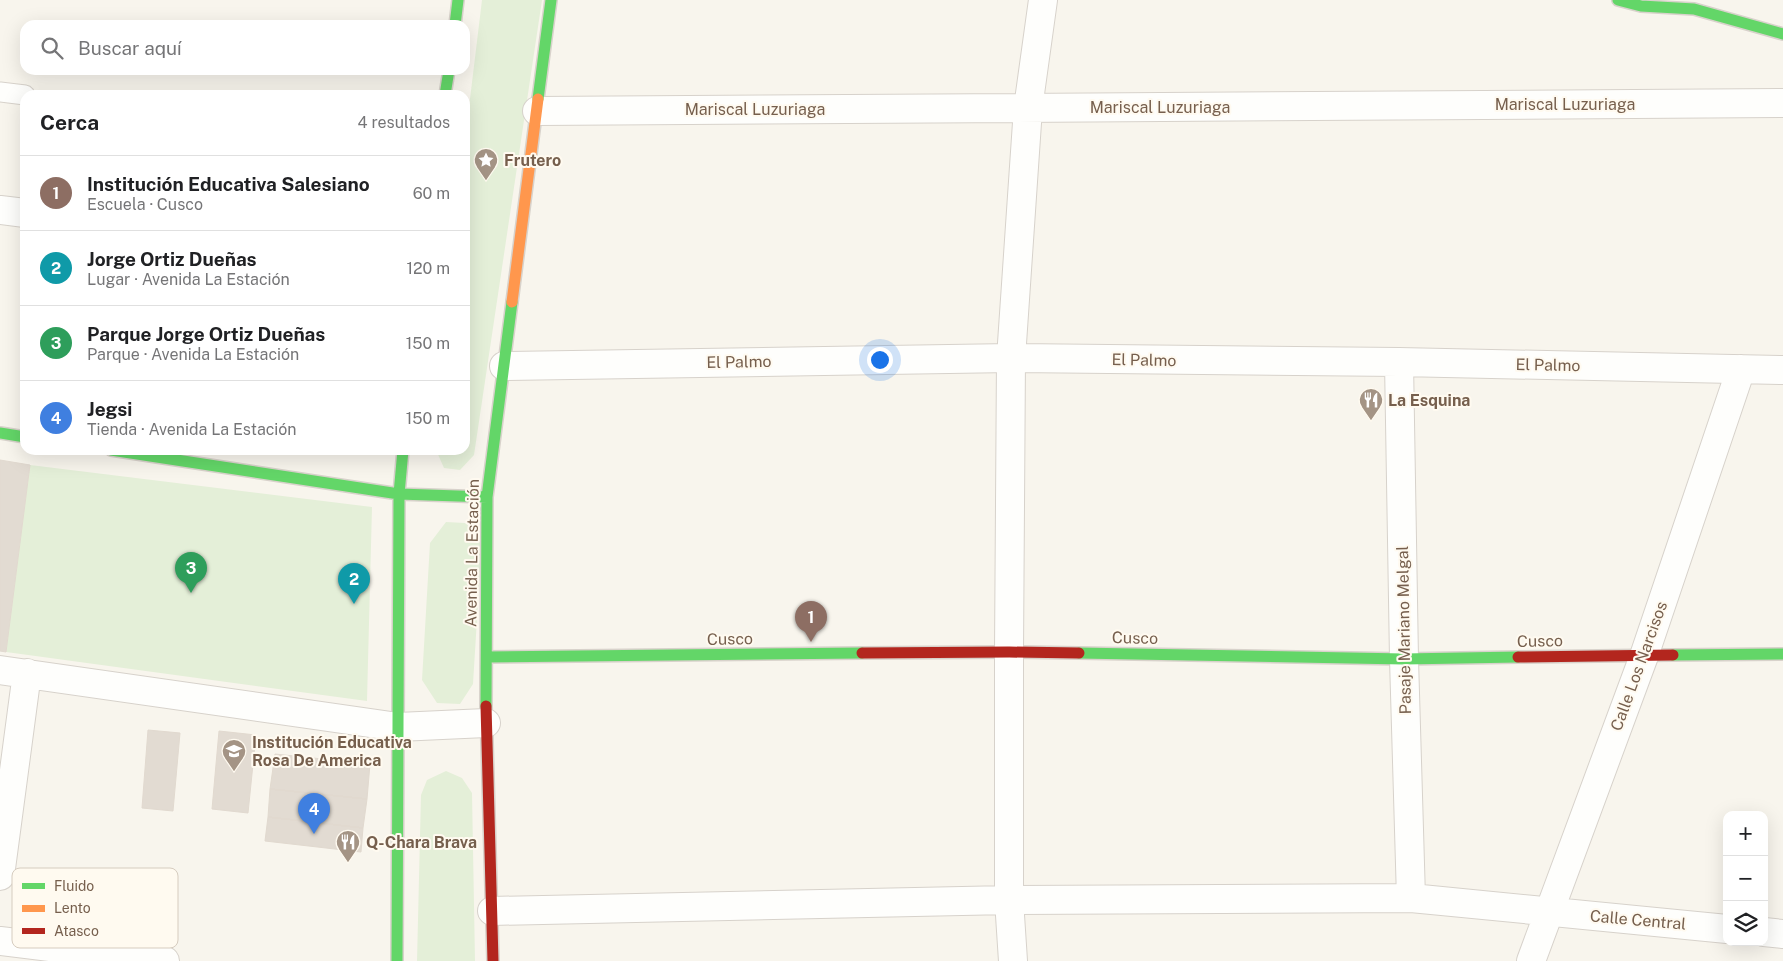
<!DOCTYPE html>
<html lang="es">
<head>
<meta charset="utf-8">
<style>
  body { margin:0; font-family:"Public Sans",sans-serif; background:#f6f6f6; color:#202124 }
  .controls { position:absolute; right:15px; bottom:15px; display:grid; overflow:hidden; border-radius:10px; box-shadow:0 5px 20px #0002 }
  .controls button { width:45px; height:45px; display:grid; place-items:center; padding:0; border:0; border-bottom:1px solid #e0e0e0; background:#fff; color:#202124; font:25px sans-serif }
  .you { position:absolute; left:879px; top:359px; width:18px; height:18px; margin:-12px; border:4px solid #fff; border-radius:50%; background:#1a73e8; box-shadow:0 0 0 8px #1a73e833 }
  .badge { display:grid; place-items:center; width:32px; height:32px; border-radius:50%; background:#5b5550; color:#fff; font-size:16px; font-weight:700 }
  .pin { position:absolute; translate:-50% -41px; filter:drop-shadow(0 1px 2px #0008) }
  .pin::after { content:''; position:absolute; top:26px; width:18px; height:15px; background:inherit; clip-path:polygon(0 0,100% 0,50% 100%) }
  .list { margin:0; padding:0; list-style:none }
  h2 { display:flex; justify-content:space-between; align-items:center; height:65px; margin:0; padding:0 20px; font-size:21px }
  h2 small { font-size:16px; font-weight:400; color:#757577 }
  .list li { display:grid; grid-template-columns:32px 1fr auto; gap:15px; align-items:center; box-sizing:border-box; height:75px; padding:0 20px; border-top:1px solid #e0e0e0 }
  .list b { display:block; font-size:19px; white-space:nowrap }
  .list p { margin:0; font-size:16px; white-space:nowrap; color:#757577 }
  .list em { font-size:16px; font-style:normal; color:#757577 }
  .icon { flex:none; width:28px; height:28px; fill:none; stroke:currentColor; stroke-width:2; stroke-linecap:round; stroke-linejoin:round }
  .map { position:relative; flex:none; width:1783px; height:961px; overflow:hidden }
  .search { position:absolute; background:#fff; box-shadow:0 5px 20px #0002; left:20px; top:20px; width:450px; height:55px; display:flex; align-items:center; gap:12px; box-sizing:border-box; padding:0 18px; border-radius:15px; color:#757577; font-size:19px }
  .panel { position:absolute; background:#fff; box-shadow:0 5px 20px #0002; left:20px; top:90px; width:450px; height:365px; border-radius:15px }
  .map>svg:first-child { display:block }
  .green { fill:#e4efd8 }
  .building { fill:#e2dbd2; stroke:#e1d9cf }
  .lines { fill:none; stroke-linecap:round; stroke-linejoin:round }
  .lane-casing { stroke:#d7d2cb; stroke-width:21 }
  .street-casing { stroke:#d7d2cb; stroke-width:30 }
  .fast-casing { stroke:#d8d2cb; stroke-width:14 }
  .slow-casing { stroke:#d8d2cb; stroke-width:14 }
  .jam-casing { stroke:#d8d2cb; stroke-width:14 }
  .lane { stroke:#fefefc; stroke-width:19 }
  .street { stroke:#fefefc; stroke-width:28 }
  .fast { stroke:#63d668; stroke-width:11 }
  .slow { stroke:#ff974d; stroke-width:11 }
  .jam { stroke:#b3261e; stroke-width:11 }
  .labels { text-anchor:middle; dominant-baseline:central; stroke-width:4; stroke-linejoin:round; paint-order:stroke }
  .street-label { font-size:16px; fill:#765f4d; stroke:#fffaf0 }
  .poi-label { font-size:16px; font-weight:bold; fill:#765f4d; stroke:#fffaf0; text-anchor:start }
  .key { fill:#fffaf0; stroke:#d6ccbf; stroke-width:1 }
  .key-label { font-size:14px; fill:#765f4d }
</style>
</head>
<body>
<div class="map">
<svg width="1783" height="961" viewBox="0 0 1783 961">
  <rect width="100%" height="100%" fill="#f8f5ed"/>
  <path class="green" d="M 482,0 L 542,0 L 474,455 L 460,470 L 444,468 L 436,450 L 465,450 L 465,140 Z
    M 30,465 L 372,507 L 367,701 L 6,652 Z
    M 446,522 L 465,523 L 482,537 L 473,684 L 460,704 L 437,703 L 422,680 L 430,543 Z
    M 446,771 L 462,778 L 472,793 L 475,961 L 417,961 L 421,795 L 427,780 Z"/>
  <path class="building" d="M 0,460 L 30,465 L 6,652 L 0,651 Z
    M 148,730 L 180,733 L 173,811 L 142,808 Z
    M 219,731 L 256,735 L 248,813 L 212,809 Z
    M 275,754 L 370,764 L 367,799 L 270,789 Z
    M 270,789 L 367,799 L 363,828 L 268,817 Z
    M 268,817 L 363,828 L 361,852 L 265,841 Z"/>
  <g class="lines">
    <g class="lane-casing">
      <path id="lane" d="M 0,92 L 25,95"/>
    </g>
    <g class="street-casing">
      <path id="street" d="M 537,111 L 1783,103
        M 0,210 L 25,213
        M 1399,362 L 1404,659 L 1411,898
        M 504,366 L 1011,358 L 1399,362 L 1783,370
        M 0,670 L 398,727 L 486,723
        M 0,876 L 27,673
        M 492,911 L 1009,900 L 1411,898 L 1727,929
        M 1764,932 L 1783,934
        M 0,941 L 165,961
        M 1013,961 L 1009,900 L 1009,652 L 1011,358 L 1028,108 L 1043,0
        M 1531,961 L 1644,656 L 1741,369"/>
    </g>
    <g class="fast-casing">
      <path id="fast" d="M 1618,0 L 1641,6 L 1694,9 L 1783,34
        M 455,25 L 458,0
        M 445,95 L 449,70
        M 538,99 L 551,0
        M 0,433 L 25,437
        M 111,450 L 399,494 L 487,497
        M 1079,653 L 1404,659 L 1518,657
        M 1673,655 L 1783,654
        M 487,657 L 862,653
        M 486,706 L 487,497 L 512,302
        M 397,961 L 399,494 L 403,450"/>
    </g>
    <g class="slow-casing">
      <path id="slow" d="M 512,302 L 538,99"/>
    </g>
    <g class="jam-casing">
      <path id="jam" d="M 862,653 L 1009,652 L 1079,653
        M 1518,657 L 1673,655
        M 486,706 L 493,961"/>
    </g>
    <use href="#lane" class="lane"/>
    <use href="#street" class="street"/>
    <use href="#fast" class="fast"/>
    <use href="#slow" class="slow"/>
    <use href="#jam" class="jam"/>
  </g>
  <defs>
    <g id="sight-pin" transform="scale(1.25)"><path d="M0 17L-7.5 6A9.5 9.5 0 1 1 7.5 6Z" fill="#a49485" stroke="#fffaf0"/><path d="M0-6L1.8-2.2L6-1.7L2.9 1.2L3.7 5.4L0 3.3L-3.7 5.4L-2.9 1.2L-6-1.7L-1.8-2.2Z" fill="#fff"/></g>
    <g id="restaurant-pin" transform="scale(1.25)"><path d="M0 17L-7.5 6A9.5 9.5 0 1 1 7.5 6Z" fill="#a49485" stroke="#fffaf0"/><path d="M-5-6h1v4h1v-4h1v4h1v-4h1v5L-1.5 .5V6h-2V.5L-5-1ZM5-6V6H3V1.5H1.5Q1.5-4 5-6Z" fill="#fff"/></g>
    <g id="school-pin" transform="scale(1.25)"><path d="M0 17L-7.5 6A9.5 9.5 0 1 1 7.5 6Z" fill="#a49485" stroke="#fffaf0"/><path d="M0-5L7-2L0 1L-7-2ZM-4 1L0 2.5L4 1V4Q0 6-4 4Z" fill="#fff"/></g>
  </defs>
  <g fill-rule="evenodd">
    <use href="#sight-pin" x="486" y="160"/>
    <use href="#restaurant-pin" x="1371" y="400"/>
    <use href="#school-pin" x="234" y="751"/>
    <use href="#restaurant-pin" x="348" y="842"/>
  </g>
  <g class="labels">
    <g class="street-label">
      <text x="1565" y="104">Mariscal Luzuriaga</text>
      <text x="1160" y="107">Mariscal Luzuriaga</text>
      <text x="755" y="109">Mariscal Luzuriaga</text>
      <text transform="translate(1144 360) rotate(1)">El Palmo</text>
      <text transform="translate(739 362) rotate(-1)">El Palmo</text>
      <text transform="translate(1548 365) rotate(1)">El Palmo</text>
      <text transform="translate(472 553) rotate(-89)">Avenida La Estación</text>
      <text transform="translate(1404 630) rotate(-91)">Pasaje Mariano Melgal</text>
      <text transform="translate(1135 638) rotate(1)">Cusco</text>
      <text transform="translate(730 639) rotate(-1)">Cusco</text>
      <text transform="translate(1540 641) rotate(-1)">Cusco</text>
      <text transform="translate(1639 666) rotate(-70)">Calle Los Narcisos</text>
      <text transform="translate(1638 920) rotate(5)">Calle Central</text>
    </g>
    <g class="poi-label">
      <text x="504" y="160">Frutero</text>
      <text x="1388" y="400">La Esquina</text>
      <text x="252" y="742">Institución Educativa<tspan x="252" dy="18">Rosa De America</tspan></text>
      <text x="366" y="842">Q-Chara Brava</text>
    </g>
  </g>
  <rect x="12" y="868" width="166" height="80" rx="8" class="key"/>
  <rect x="22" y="883" width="23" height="6" fill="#63d668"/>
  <rect x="22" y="905" width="23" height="7" fill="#ff974d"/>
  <rect x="22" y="928" width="23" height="6" fill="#b3261e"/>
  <g class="key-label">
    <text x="54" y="891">Fluido</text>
    <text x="54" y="913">Lento</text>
    <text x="54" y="936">Atasco</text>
  </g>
</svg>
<div class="controls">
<button>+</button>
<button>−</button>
<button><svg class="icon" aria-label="layers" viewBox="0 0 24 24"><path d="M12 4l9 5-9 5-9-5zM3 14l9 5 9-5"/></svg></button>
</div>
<div class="you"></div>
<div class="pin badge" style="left:811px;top:642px;background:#8d6e63">1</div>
<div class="pin badge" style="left:354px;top:604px;background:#0f9aa8">2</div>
<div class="pin badge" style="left:191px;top:593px;background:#2e9e5b">3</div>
<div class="pin badge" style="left:314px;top:834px;background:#3f7fe0">4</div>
<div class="search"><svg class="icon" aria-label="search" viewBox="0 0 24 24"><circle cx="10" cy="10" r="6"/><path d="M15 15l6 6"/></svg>Buscar aquí</div>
<section class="panel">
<h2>Cerca<small>4 resultados</small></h2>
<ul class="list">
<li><span class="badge" style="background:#8d6e63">1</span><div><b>Institución Educativa Salesiano</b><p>Escuela · Cusco</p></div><em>60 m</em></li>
<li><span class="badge" style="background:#0f9aa8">2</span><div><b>Jorge Ortiz Dueñas</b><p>Lugar · Avenida La Estación</p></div><em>120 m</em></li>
<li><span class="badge" style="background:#2e9e5b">3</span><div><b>Parque Jorge Ortiz Dueñas</b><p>Parque · Avenida La Estación</p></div><em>150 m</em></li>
<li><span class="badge" style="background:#3f7fe0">4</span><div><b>Jegsi</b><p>Tienda · Avenida La Estación</p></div><em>150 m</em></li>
</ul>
</section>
</div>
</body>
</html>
